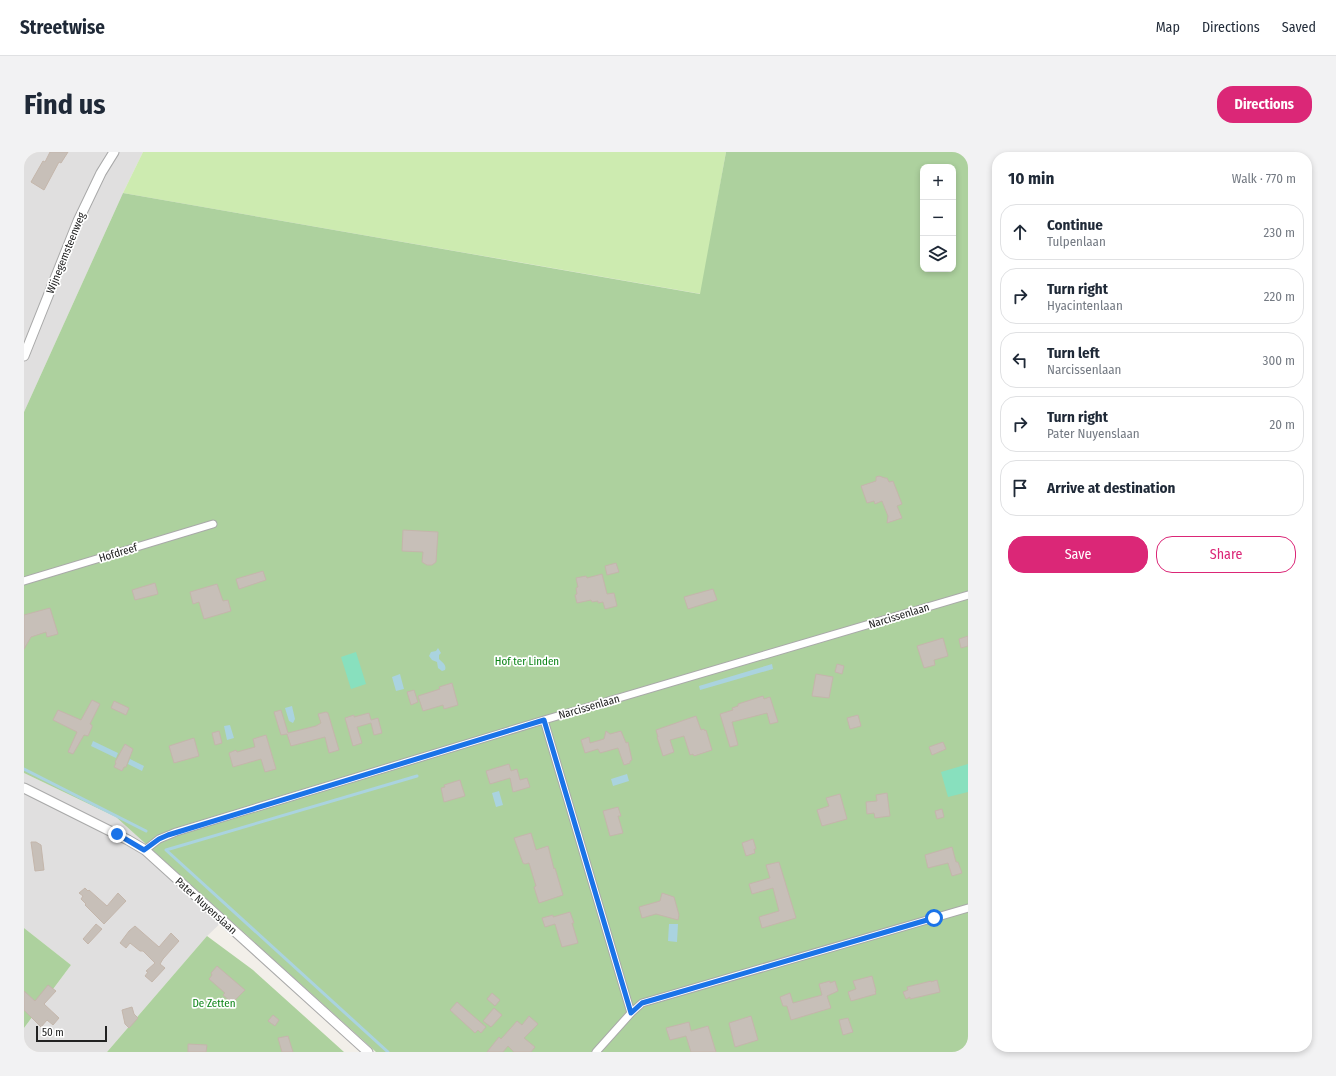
<!DOCTYPE html>
<html lang="en">
<head>
<meta charset="utf-8">
<style>
  body { margin:0; font-family:"Fira Sans Condensed",sans-serif; background:#f2f2f3; color:#1f2937 }
  .controls { position:absolute; right:12px; top:12px; display:grid; overflow:hidden; border-radius:8px; box-shadow:0 2px 6px #0003 }
  .controls button { width:36px; height:36px; display:grid; place-items:center; padding:0; border:0; border-bottom:1px solid #e0e1e3; background:#fff; color:#1f2937; font:20px sans-serif }
  .scale { position:absolute; left:12px; bottom:10px; width:71px; box-sizing:border-box; padding-left:4px; border:2px solid #222; border-top:0; font-size:11px; line-height:14px; white-space:nowrap; color:#222; -webkit-text-stroke:3px #fff; paint-order:stroke }
  .stop { position:absolute; width:12px; height:12px; margin:-9px; border:3px solid #1a73e8; border-radius:50%; background:#fff }
  .stop.end { background:#1a73e8; border-color:#fff; box-shadow:0 1px 4px #0008 }
  .list { margin:0; padding:0; list-style:none }
  h2 { display:flex; justify-content:space-between; align-items:center; height:52px; margin:0; padding:0 16px; font-size:17px }
  h2 small { font-size:13px; font-weight:400; color:#747a83 }
  .list li { display:grid; grid-template-columns:26px 1fr auto; gap:12px; align-items:center; box-sizing:border-box; height:56px; margin:0 8px 8px; padding:0 8px; border:1px solid #e0e1e3; border-radius:16px }
  .list b { display:block; font-size:15px; white-space:nowrap }
  .list p { margin:0; font-size:13px; white-space:nowrap; color:#747a83 }
  .list em { font-size:13px; font-style:normal; color:#747a83 }
  .actions { display:flex; gap:8px; padding:12px 16px }
  .actions a { flex:1; padding:9px 0; border:1px solid #db2777; border-radius:16px; text-align:center; font-size:14px; color:#db2777 }
  .actions .main { background:#db2777; color:#fff }
  .icon { flex:none; width:22px; height:22px; fill:none; stroke:currentColor; stroke-width:2; stroke-linecap:round; stroke-linejoin:round }
  .map { position:relative; flex:none; width:944px; height:900px; overflow:hidden; border-radius:16px }
  header { display:flex; align-items:center; gap:24px; box-sizing:border-box; height:56px; padding:0 20px; background:#fff; border-bottom:1px solid #e0e1e3 }
  header strong { font-size:19px }
  nav { display:flex; gap:22px; margin-inline-start:auto; font-size:14px }
  .intro { display:flex; align-items:center; justify-content:space-between; box-sizing:border-box; height:96px; padding:0 24px }
  h1 { margin:0; font-size:28px }
  .button { padding:10px 18px; border-radius:16px; background:#db2777; color:#fff; font-size:14px; font-weight:700 }
  main { display:flex; gap:24px; padding:0 24px }
  aside { flex:1; background:#fff; border-radius:16px; box-shadow:0 2px 6px #0003 }
  .map>svg:first-child { display:block }
  .residential { fill:#e0dfdf }
  .grass { fill:#cdebb0 }
  .forest { fill:#add19e; fill-rule:evenodd }
  .pitch { fill:#88e0be }
  .water { fill:#aad3df }
  .lines { fill:none; stroke-linecap:round; stroke-linejoin:round }
  .stream { stroke:#aad3df; stroke-width:3 }
  .building { fill:#c7bfb8; stroke:#c4b6ab }
  .minor-casing { stroke:#a9a9a9; stroke-width:9 }
  .tertiary-casing { stroke:#a9a9a9; stroke-width:11 }
  .minor { stroke:#fff; stroke-width:7 }
  .tertiary { stroke:#fff; stroke-width:9 }
  .route { stroke:#1a73e8; stroke-width:5 }
  .labels { text-anchor:middle; dominant-baseline:central; stroke-width:3.5; stroke-linejoin:round; paint-order:stroke }
  .street-label { font-size:11px; fill:#222; stroke:#fff }
  .park-label { font-size:11px; fill:#0c8416; stroke:#fff }
</style>
</head>
<body>
<header>
<strong>Streetwise</strong>
<nav><a>Map</a><a>Directions</a><a>Saved</a></nav>
</header>
<div class="intro"><h1>Find us</h1><a class="button">Directions</a></div>
<main>
<div class="map">
<svg width="944" height="900" viewBox="0 0 944 900">
  <rect width="100%" height="100%" fill="#f2efe9"/>
  <path class="residential" d="M 0,0 L 119,0 L 99,41 L 0,260 Z
    M 0,621 L 92,665 L 203,765 L 183,784 L 83,900 L 0,900 L 0,876 L 47,813 L 0,776 Z"/>
  <path class="grass" d="M 119,0 L 702,0 L 677,142 L 99,41 Z"/>
  <path class="forest" d="M 702,0 L 944,0 L 944,900 L 352,900 L 92,665 L 0,621 L 0,260 L 99,41 L 676,142 ZM 899,15 L 929,15 L 929,117 L 899,117 Z
    M 0,776 L 47,813 L 0,876 Z
    M 183,784 L 229,818 L 320,900 L 83,900 Z"/>
  <path class="pitch" d="M 332,500 L 342,532 L 327,537 L 317,505 Z
    M 944,612 L 944,640 L 924,645 L 917,620 Z"/>
  <path class="water" d="M 414,496 L 417,501 L 415,503 L 415,507 C 418,510 423,513 421,518 L 418,519 L 414,516 L 413,510 L 408,508 L 405,504 L 407,500 L 412,499 Z
    M 748,512 L 749,517 L 676,538 L 675,534 Z
    M 376,522 L 380,537 L 372,539 L 368,525 Z
    M 268,554 L 271,567 L 269,571 L 265,569 L 261,556 Z
    M 206,573 L 210,586 L 203,588 L 200,574 Z
    M 69,589 L 94,601 L 92,606 L 67,594 Z
    M 106,607 L 120,614 L 118,619 L 104,612 Z
    M 603,622 L 605,629 L 589,634 L 587,627 Z
    M 475,639 L 479,653 L 472,655 L 468,641 Z
    M 645,772 L 654,772 L 653,790 L 644,789 Z"/>
  <g class="lines">
    <path class="stream" d="M 0,617 L 122,679
      M 364,900 L 142,698 L 393,624"/>
  </g>
  <path class="building" d="M 26,0 L 44,0 L 37,11 L 35,10 L 20,38 L 7,30 L 19,9 L 21,10 Z
    M 855,324 L 861,326 L 863,326 L 865,330 L 869,329 L 878,352 L 873,354 L 878,366 L 863,371 L 864,364 L 858,349 L 851,352 L 850,349 L 843,351 L 837,334 L 852,329 L 852,325 Z
    M 379,378 L 414,380 L 412,410 L 408,413 L 403,413 L 398,410 L 399,400 L 378,399 Z
    M 592,411 L 595,420 L 583,423 L 581,414 Z
    M 239,419 L 242,428 L 215,437 L 212,427 Z
    M 578,422 L 583,442 L 590,441 L 593,454 L 581,457 L 579,450 L 574,451 L 574,449 L 568,450 L 567,448 L 553,451 L 551,443 L 553,442 L 552,436 L 554,435 L 552,426 L 562,424 L 563,426 Z
    M 131,431 L 134,442 L 111,448 L 108,438 Z
    M 193,432 L 199,449 L 204,448 L 207,459 L 180,467 L 175,450 L 169,452 L 166,440 Z
    M 689,437 L 693,448 L 664,457 L 660,445 Z
    M 26,456 L 34,482 L 23,485 L 22,480 L 7,485 L 0,497 L 0,463 Z
    M 944,484 L 944,494 L 937,496 L 935,487 Z
    M 919,486 L 924,504 L 910,508 L 911,513 L 900,516 L 893,494 Z
    M 813,512 L 820,514 L 818,522 L 811,520 Z
    M 792,522 L 809,525 L 805,546 L 788,544 Z
    M 428,531 L 434,553 L 420,557 L 419,553 L 399,559 L 394,544 L 416,537 L 415,535 Z
    M 390,538 L 394,550 L 387,553 L 383,540 Z
    M 739,544 L 740,547 L 746,545 L 754,570 L 746,572 L 743,561 L 708,570 L 714,593 L 706,595 L 696,562 L 709,558 L 708,556 L 714,554 L 714,552 Z
    M 68,548 L 76,552 L 66,572 L 68,573 L 68,575 L 64,584 L 60,583 L 49,602 L 44,600 L 53,580 L 29,568 L 34,558 L 57,568 Z
    M 90,549 L 105,556 L 102,563 L 87,556 Z
    M 257,558 L 264,581 L 292,574 L 297,571 L 294,562 L 302,560 L 304,561 L 315,598 L 305,601 L 301,585 L 267,594 L 263,582 L 257,583 L 250,560 Z
    M 345,561 L 347,568 L 354,566 L 358,581 L 350,583 L 347,571 L 333,575 L 338,591 L 329,594 L 321,566 L 330,563 L 330,565 Z
    M 834,563 L 837,574 L 826,577 L 823,566 Z
    M 672,564 L 677,578 L 680,577 L 681,579 L 682,578 L 688,598 L 670,604 L 669,602 L 666,603 L 660,584 L 646,588 L 650,600 L 639,604 L 633,585 L 634,585 L 632,578 Z
    M 195,579 L 198,591 L 191,593 L 188,581 Z
    M 582,579 L 586,582 L 597,579 L 602,591 L 604,590 L 608,608 L 606,609 L 606,611 L 600,613 L 594,596 L 576,601 L 574,597 L 561,601 L 557,588 L 565,585 L 566,591 L 580,587 Z
    M 242,583 L 252,617 L 241,620 L 237,607 L 209,615 L 205,601 L 212,598 L 213,600 L 231,595 L 229,587 Z
    M 170,586 L 175,604 L 150,611 L 145,594 Z
    M 919,590 L 922,597 L 908,603 L 905,595 Z
    M 101,592 L 109,597 L 102,615 L 100,615 L 98,619 L 90,615 L 92,611 L 91,610 Z
    M 485,612 L 487,619 L 493,617 L 496,628 L 503,626 L 506,635 L 489,640 L 486,626 L 466,632 L 462,619 Z
    M 436,628 L 441,644 L 420,650 L 417,636 L 421,635 L 420,633 Z
    M 863,641 L 866,664 L 851,666 L 850,661 L 843,662 L 842,650 L 853,649 L 852,643 Z
    M 816,642 L 823,667 L 798,674 L 793,658 L 805,654 L 802,646 Z
    M 594,655 L 597,664 L 594,664 L 599,681 L 586,684 L 579,659 Z
    M 918,657 L 920,665 L 913,667 L 911,659 Z
    M 507,681 L 512,698 L 524,694 L 530,717 L 531,716 L 539,743 L 515,751 L 510,735 L 512,734 L 505,711 L 501,712 L 499,711 L 490,686 Z
    M 729,687 L 732,697 L 730,697 L 731,701 L 722,704 L 718,691 Z
    M 7,690 L 12,690 L 17,693 L 20,718 L 11,719 Z
    M 928,695 L 932,710 L 934,710 L 938,721 L 928,724 L 924,711 L 904,716 L 901,703 Z
    M 755,710 L 772,766 L 738,776 L 735,765 L 755,759 L 749,736 L 728,742 L 725,732 L 746,726 L 742,713 Z
    M 61,736 L 64,739 L 65,738 L 83,754 L 94,741 L 102,749 L 80,772 L 61,753 L 62,752 L 57,747 L 59,744 L 55,741 Z
    M 638,741 L 650,745 L 655,763 L 654,768 L 632,762 L 618,766 L 615,755 L 636,749 Z
    M 546,760 L 550,771 L 548,771 L 554,791 L 538,795 L 531,772 L 521,775 L 518,766 L 529,763 L 529,765 Z
    M 72,772 L 78,777 L 64,792 L 59,787 Z
    M 111,774 L 135,795 L 147,781 L 155,789 L 139,807 L 136,812 L 141,816 L 128,830 L 121,824 L 124,820 L 122,819 L 131,811 L 119,799 L 116,799 L 106,791 L 102,796 L 96,791 L 105,779 Z
    M 193,814 L 221,838 L 208,851 L 199,843 L 201,841 L 185,827 L 188,823 L 187,821 Z
    M 848,824 L 852,839 L 851,839 L 852,842 L 827,849 L 824,840 L 832,837 L 829,829 Z
    M 913,828 L 916,840 L 886,847 L 886,845 L 882,847 L 879,840 L 884,838 L 883,835 L 907,829 L 907,830 Z
    M 806,829 L 806,831 L 811,829 L 814,839 L 803,844 L 807,856 L 767,868 L 763,854 L 759,854 L 756,845 L 766,841 L 769,851 L 798,843 L 795,832 Z
    M 24,833 L 32,839 L 20,852 L 35,866 L 29,873 L 23,868 L 17,875 L 0,858 L 0,839 L 11,849 Z
    M 468,841 L 476,848 L 471,854 L 463,847 Z
    M 433,850 L 462,875 L 457,881 L 454,878 L 451,881 L 426,858 Z
    M 108,855 L 110,862 L 114,866 L 105,876 L 101,872 L 98,858 Z
    M 470,856 L 478,863 L 467,875 L 459,869 Z
    M 249,863 L 255,868 L 251,874 L 244,869 Z
    M 505,864 L 514,872 L 500,886 L 511,895 L 507,900 L 490,900 L 484,894 L 479,900 L 463,900 L 475,885 L 477,887 L 493,869 L 498,873 Z
    M 727,864 L 734,888 L 711,895 L 705,871 Z
    M 824,866 L 829,880 L 819,883 L 815,868 Z
    M 665,870 L 667,879 L 684,874 L 692,900 L 667,900 L 662,884 L 646,888 L 642,876 Z
    M 264,884 L 269,900 L 258,900 L 254,886 Z
    M 164,892 L 183,893 L 182,900 L 164,900 Z"/>
  <g class="lines">
    <g class="minor-casing">
      <path id="minor" d="M 0,429 L 189,372
        M 520,568 L 607,861
        M 121,698 L 135,687 L 152,680 L 520,568 L 944,443
        M 572,900 L 607,861 L 618,851 L 944,756"/>
    </g>
    <g class="tertiary-casing">
      <path id="tertiary" d="M 0,204 L 54,69 L 77,21 L 90,0
        M 0,636 L 104,688 L 121,698 L 344,900"/>
    </g>
    <use href="#minor" class="minor"/>
    <use href="#tertiary" class="tertiary"/>
  </g>
  <g class="lines">
    <path class="route" d="M 93,682 L 120,698 L 135,687 L 144,683 L 520,568 L 607,861 L 618,851 L 910,766"/>
  </g>
  <g class="labels">
    <g class="street-label">
      <text transform="translate(42 101) rotate(-68)">Wijnegemsteenweg</text>
      <text transform="translate(94 401) rotate(-17)">Hofdreef</text>
      <text transform="translate(875 464) rotate(-17)">Narcissenlaan</text>
      <text transform="translate(565 555) rotate(-16)">Narcissenlaan</text>
      <text transform="translate(182 754) rotate(42)">Pater Nuyenslaan</text>
    </g>
    <g class="park-label">
      <text x="503" y="509">Hof ter Linden</text>
      <text x="190" y="851">De Zetten</text>
    </g>
  </g>
</svg>
<div class="controls">
<button>+</button>
<button>−</button>
<button><svg class="icon" aria-label="layers" viewBox="0 0 24 24"><path d="M12 4l9 5-9 5-9-5zM3 14l9 5 9-5"/></svg></button>
</div>
<div class="scale">50 m</div>
<div class="stop" style="left:910px;top:766px"></div>
<div class="stop end" style="left:93px;top:682px"></div>
</div>
<aside>
<h2>10 min<small>Walk · 770 m</small></h2>
<ul class="list">
<li><svg class="icon" aria-label="ahead" viewBox="0 0 24 24"><path d="M12 20V5M6 11l6-6 6 6"/></svg><div><b>Continue</b><p>Tulpenlaan</p></div><em>230 m</em></li>
<li><svg class="icon" aria-label="right" viewBox="0 0 24 24"><path d="M7 20v-9h11M14 6l5 5-5 5"/></svg><div><b>Turn right</b><p>Hyacintenlaan</p></div><em>220 m</em></li>
<li><svg class="icon" aria-label="left" viewBox="0 0 24 24"><path d="M17 20v-9H6M10 6l-5 5 5 5"/></svg><div><b>Turn left</b><p>Narcissenlaan</p></div><em>300 m</em></li>
<li><svg class="icon" aria-label="right" viewBox="0 0 24 24"><path d="M7 20v-9h11M14 6l5 5-5 5"/></svg><div><b>Turn right</b><p>Pater Nuyenslaan</p></div><em>20 m</em></li>
<li><svg class="icon" aria-label="arrive" viewBox="0 0 24 24"><path d="M6 21V4h12l-3 4 3 4H6"/></svg><div><b>Arrive at destination</b></div></li>
</ul>
<div class="actions"><a class="main">Save</a><a>Share</a></div>
</aside>
</main>
</body>
</html>
